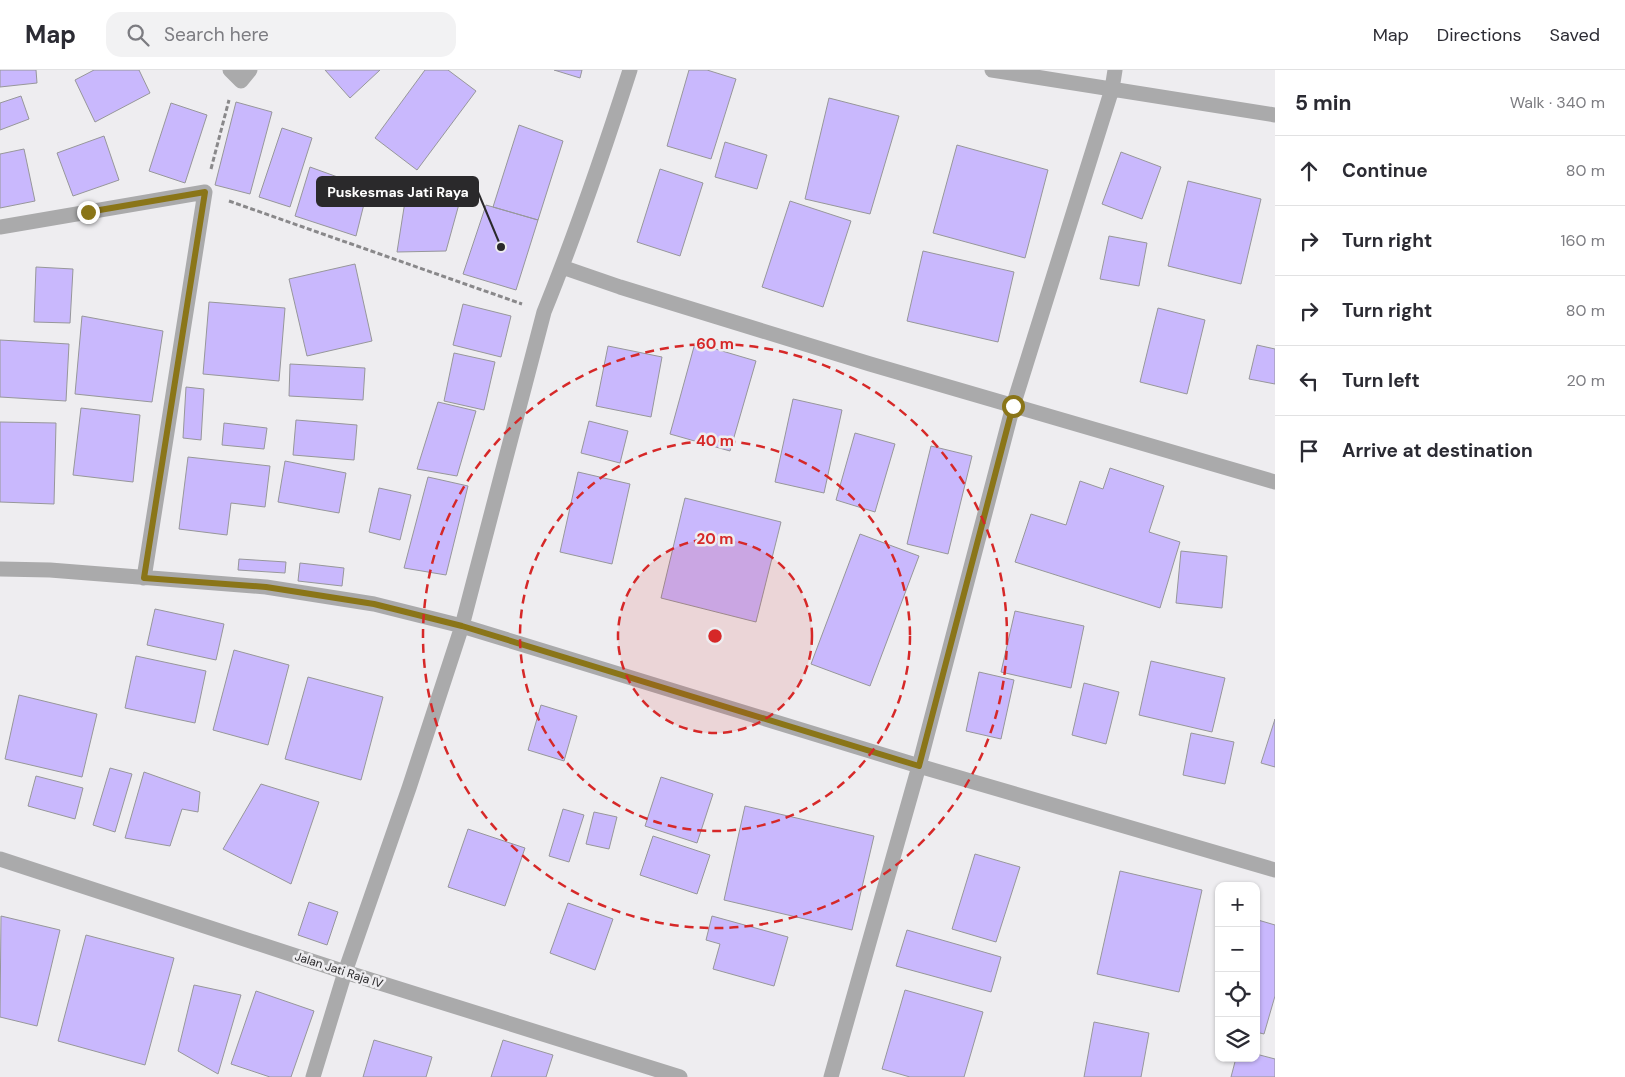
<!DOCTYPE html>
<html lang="en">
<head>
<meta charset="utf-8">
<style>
  body { margin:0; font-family:"DM Sans",sans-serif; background:#f2f2f3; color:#2b2b33 }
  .controls { position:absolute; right:15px; bottom:15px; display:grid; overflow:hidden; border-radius:10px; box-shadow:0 1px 4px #0004 }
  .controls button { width:45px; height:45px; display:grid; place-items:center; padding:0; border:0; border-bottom:1px solid #e1e1e2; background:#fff; color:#2b2b33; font:25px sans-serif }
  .stop { position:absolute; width:15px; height:15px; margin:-11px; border:4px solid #8a7518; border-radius:50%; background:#fff }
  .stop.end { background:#8a7518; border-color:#fff; box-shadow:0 1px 5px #0008 }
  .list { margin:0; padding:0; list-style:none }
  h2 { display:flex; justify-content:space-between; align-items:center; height:65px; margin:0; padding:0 20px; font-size:21px }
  h2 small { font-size:16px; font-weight:400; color:#7c7c81 }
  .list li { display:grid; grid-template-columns:32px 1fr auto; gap:15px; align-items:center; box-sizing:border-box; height:70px; padding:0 20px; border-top:1px solid #e1e1e2 }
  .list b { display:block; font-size:19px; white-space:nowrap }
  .list em { font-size:16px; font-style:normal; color:#7c7c81 }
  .icon { flex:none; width:28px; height:28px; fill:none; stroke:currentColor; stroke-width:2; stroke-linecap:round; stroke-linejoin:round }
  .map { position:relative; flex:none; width:1275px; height:1007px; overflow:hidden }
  header { display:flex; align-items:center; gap:30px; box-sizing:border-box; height:70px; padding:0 25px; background:#fff; border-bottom:1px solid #e1e1e2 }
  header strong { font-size:24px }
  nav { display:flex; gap:28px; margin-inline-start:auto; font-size:18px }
  .search { width:350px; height:45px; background:#f2f2f3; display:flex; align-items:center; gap:12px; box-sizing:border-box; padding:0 18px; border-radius:15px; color:#7c7c81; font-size:19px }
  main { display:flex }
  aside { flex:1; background:#fff }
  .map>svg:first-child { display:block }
  .building { fill:#c9b8fd; stroke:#97979a }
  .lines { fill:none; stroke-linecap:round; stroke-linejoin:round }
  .path { stroke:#89888a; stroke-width:3; stroke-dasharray:5 2.5; stroke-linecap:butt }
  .street { stroke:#aaaaab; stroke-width:15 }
  .route { stroke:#8a7518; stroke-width:6 }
  .ring { fill:none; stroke:#d62828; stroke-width:2.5; stroke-dasharray:9 6 }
  .labels { text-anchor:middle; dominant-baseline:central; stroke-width:5; stroke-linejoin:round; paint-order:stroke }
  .street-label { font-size:12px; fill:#2a292b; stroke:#eeedf0 }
  .centre { fill:#d62828; stroke:#eeedf0; stroke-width:2.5 }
  .ring-label { font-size:15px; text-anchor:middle; font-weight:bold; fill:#d62828; stroke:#eeedf0; stroke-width:5; stroke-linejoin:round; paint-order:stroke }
  .leader { fill:none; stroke:#2a292b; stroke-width:2 }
  .callout-dot { fill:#2a292b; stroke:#eeedf0; stroke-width:2 }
  .callout { fill:#2a292b; stroke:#2a292b; stroke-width:2 }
  .callout-label { font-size:14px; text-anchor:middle; font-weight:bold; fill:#fff }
</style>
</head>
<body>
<header>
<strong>Map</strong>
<div class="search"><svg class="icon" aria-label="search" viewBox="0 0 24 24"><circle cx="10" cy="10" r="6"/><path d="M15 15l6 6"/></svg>Search here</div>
<nav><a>Map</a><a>Directions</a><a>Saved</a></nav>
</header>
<main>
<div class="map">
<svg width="1275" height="1007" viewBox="0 0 1275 1007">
  <rect width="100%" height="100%" fill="#eeedf0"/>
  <path class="building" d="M 0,0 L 36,0 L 37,13 L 0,17 Z
    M 94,0 L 139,0 L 150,23 L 95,52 L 75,10 Z
    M 325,0 L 380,0 L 350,28 Z
    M 425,0 L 448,0 L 476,21 L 417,100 L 375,68 Z
    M 554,0 L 582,0 L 580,8 Z
    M 689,0 L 707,0 L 736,9 L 711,89 L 667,76 Z
    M 21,26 L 29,49 L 0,60 L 0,33 Z
    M 829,28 L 899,46 L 870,144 L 805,129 Z
    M 236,32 L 272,42 L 250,124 L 215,115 Z
    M 171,33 L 207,45 L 185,113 L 149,101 Z
    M 519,55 L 563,71 L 538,150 L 493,137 Z
    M 282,58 L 312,68 L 290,137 L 259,127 Z
    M 104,66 L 119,110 L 73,126 L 57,83 Z
    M 725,72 L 767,85 L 757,119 L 715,107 Z
    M 957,75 L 1048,100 L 1025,188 L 933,163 Z
    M 24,79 L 35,131 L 0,138 L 0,84 Z
    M 1121,82 L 1161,97 L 1142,149 L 1102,134 Z
    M 310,97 L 368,118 L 356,166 L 295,146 Z
    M 660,99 L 703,113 L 680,186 L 637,172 Z
    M 1188,111 L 1261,129 L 1241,214 L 1168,196 Z
    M 406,125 L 459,134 L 446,181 L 397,182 Z
    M 790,131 L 851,151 L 823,237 L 762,217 Z
    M 486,135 L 538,150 L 516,220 L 463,204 Z
    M 1109,166 L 1147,173 L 1139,216 L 1100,209 Z
    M 923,181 L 1014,202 L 998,272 L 907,251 Z
    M 355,194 L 372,271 L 307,286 L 289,209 Z
    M 36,197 L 73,199 L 70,253 L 34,252 Z
    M 209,232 L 285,238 L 279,311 L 203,304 Z
    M 463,234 L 511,246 L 501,287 L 453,275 Z
    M 1158,238 L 1205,250 L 1187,324 L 1140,312 Z
    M 82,246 L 163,261 L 152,332 L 75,324 Z
    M 0,270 L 69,274 L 66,331 L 0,327 Z
    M 695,273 L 756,291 L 730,381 L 670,364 Z
    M 1257,275 L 1275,279 L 1275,314 L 1249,309 Z
    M 608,276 L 662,287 L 651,347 L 596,336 Z
    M 454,283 L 495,292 L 484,340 L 444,331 Z
    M 290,294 L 365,298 L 363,330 L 289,326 Z
    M 186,317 L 204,319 L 201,370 L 183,368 Z
    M 793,329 L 842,340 L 824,423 L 775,412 Z
    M 438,332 L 476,341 L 457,406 L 417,399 Z
    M 81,338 L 140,345 L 133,412 L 73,405 Z
    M 296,350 L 357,355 L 354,390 L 293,385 Z
    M 589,351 L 628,361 L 620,393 L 581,383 Z
    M 0,352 L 56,353 L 54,434 L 0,432 Z
    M 224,353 L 267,358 L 264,379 L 222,375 Z
    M 855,363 L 895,374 L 875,442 L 836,430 Z
    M 931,376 L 972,386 L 948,484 L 907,474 Z
    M 188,387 L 270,396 L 265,437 L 231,433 L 227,465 L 179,459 Z
    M 285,391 L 346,403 L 339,443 L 278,432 Z
    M 1110,398 L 1164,416 L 1149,462 L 1180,472 L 1160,538 L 1015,492 L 1031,444 L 1066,455 L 1080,411 L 1103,419 Z
    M 578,402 L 630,414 L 612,494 L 560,482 Z
    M 428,407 L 468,416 L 446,505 L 404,498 Z
    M 379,418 L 411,425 L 400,470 L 369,462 Z
    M 685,428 L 781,452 L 756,552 L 661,528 Z
    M 860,464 L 919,486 L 870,616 L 811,594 Z
    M 1181,481 L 1227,486 L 1222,538 L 1176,533 Z
    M 239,489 L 286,492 L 285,503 L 238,500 Z
    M 300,493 L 344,498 L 342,516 L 298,511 Z
    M 155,539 L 224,554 L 216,590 L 147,575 Z
    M 1015,541 L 1084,556 L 1071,618 L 1001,602 Z
    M 234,580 L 289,595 L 268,675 L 213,660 Z
    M 136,586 L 206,601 L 195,653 L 125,638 Z
    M 1151,591 L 1225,608 L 1212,662 L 1139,645 Z
    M 979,602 L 1014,610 L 1001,669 L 966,661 Z
    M 308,607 L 383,627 L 361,710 L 285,689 Z
    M 1084,613 L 1119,622 L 1106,674 L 1072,665 Z
    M 19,625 L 97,644 L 82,707 L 5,689 Z
    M 541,635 L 577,646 L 564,691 L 528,680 Z
    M 1275,649 L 1275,697 L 1261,693 Z
    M 1191,663 L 1234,672 L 1225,714 L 1183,705 Z
    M 110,698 L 132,704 L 115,762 L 93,755 Z
    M 144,702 L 200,722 L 198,742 L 182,739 L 170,776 L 125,768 Z
    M 36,706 L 83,718 L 75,749 L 28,736 Z
    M 661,707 L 713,724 L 697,773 L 645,756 Z
    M 261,714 L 319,732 L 291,814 L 223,779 Z
    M 745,736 L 874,766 L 852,860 L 724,830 Z
    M 563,739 L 584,745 L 569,792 L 549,786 Z
    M 594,742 L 617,747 L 609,779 L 586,774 Z
    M 468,759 L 525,778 L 505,836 L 448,817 Z
    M 653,766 L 710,785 L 697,824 L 640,805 Z
    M 975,784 L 1020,797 L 996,872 L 952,859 Z
    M 1120,801 L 1202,820 L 1179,922 L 1097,904 Z
    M 309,832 L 338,842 L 327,875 L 298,865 Z
    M 568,833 L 613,849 L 595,900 L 550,883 Z
    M 1,846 L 60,860 L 37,956 L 0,947 Z
    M 712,846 L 788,867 L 774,916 L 713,899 L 720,874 L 706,870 Z
    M 1258,850 L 1275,855 L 1275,926 L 1264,964 L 1256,962 L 1256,856 Z
    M 907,860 L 1001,887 L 991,922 L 896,896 Z
    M 86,865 L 174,888 L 145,995 L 58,971 Z
    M 194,915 L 241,925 L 218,1004 L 178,981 Z
    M 905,920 L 983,942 L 964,1007 L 910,1007 L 882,999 Z
    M 256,921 L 314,941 L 291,1007 L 270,1007 L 231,994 Z
    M 1094,952 L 1149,963 L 1141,1007 L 1084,1007 Z
    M 374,970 L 432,987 L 426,1007 L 363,1007 Z
    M 503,970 L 553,985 L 546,1007 L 491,1007 Z
    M 1256,984 L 1275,989 L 1275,1007 L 1231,1007 L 1236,988 L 1256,988 Z"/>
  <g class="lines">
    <path class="path" d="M 211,99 L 229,30
      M 229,131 L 522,234"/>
    <path class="street" d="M 230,0 L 241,11 L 250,0
      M 992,0 L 1275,45
      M 0,157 L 205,122 L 144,508
      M 562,197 L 620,217 L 870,294 L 1275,412
      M 0,499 L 50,500 L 266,517 L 374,534 L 462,556 L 919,696 L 1275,800
      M 0,789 L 345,902 L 680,1007
      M 313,1007 L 345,902 L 409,718 L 462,556 L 544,242 C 576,163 604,81 630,0
      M 831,1007 L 919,696 L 1013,336 L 1112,19 L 1115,0"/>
  </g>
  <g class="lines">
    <path class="route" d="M 88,142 L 205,122 L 144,508 L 266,517 L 374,534 L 462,556 L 919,696 L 1013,336"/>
  </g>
  <circle cx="715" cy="566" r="97" fill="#d62828" fill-opacity=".12"/>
  <g class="ring">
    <circle cx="715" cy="566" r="97"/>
    <circle cx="715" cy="566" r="195"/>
    <circle cx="715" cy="566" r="292"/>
  </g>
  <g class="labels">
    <g class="street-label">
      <text transform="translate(339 900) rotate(18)">Jalan Jati Raja IV</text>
    </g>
  </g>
  <circle cx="715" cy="566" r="8" class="centre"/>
  <g class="ring-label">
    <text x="715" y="279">60 m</text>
    <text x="715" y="376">40 m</text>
    <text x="715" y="474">20 m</text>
  </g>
  <path class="leader" d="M501 177L478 122"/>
  <circle class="callout-dot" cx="501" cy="177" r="5"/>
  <rect class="callout" x="317" y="107" width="161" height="29" rx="5"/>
  <g class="callout-label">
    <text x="398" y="127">Puskesmas Jati Raya</text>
  </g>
</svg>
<div class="controls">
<button>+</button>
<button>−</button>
<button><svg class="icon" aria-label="locate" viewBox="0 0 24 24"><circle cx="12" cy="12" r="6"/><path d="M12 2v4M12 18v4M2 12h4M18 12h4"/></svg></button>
<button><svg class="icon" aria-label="layers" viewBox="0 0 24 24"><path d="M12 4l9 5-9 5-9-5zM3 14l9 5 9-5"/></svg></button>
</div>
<div class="stop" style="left:1013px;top:336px"></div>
<div class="stop end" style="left:88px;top:142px"></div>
</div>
<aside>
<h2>5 min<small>Walk · 340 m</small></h2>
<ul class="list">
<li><svg class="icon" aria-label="ahead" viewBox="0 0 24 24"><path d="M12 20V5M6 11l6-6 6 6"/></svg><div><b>Continue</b></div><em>80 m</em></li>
<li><svg class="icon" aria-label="right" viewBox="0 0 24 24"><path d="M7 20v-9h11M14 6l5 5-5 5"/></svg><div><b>Turn right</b></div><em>160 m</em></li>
<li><svg class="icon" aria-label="right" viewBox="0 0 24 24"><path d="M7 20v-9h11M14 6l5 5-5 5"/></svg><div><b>Turn right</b></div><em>80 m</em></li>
<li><svg class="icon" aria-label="left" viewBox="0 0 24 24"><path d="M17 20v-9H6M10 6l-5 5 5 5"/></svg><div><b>Turn left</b></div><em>20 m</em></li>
<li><svg class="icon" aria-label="arrive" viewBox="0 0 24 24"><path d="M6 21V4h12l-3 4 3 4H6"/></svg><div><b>Arrive at destination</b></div></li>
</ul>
</aside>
</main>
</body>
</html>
